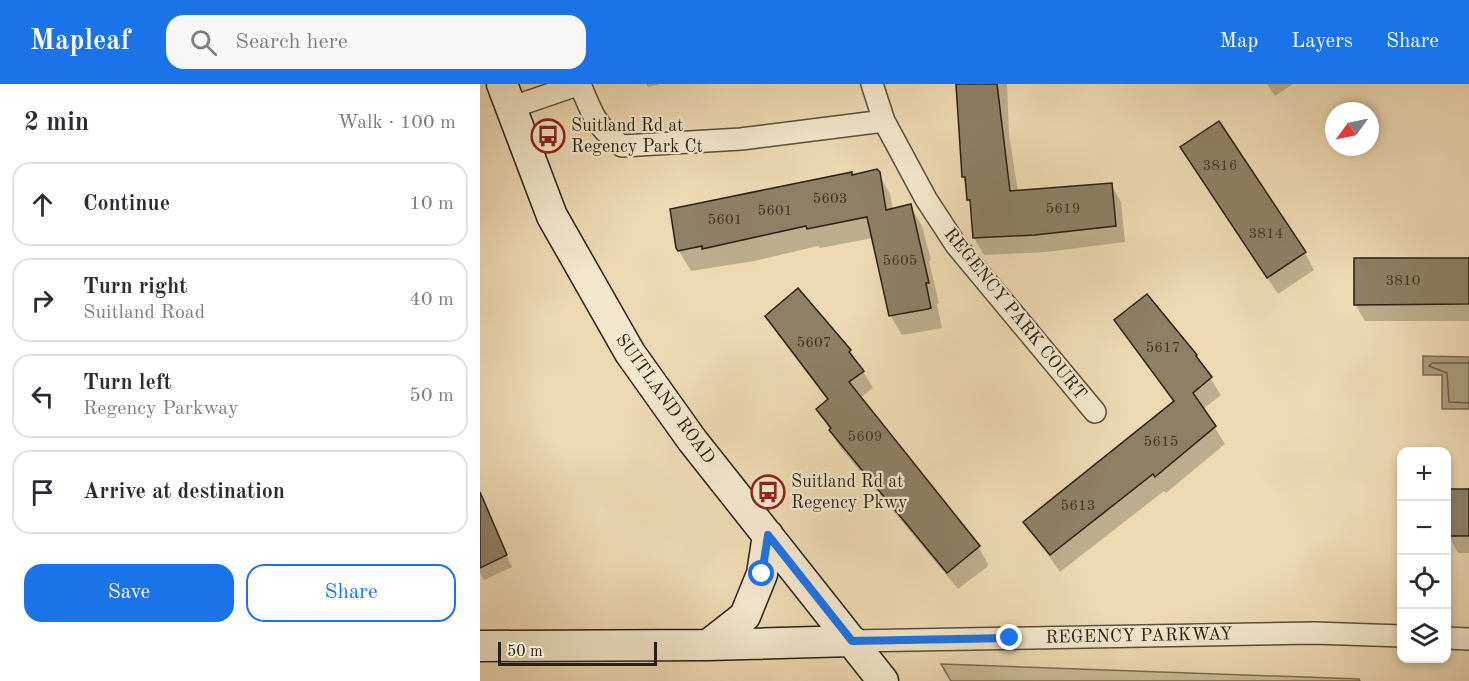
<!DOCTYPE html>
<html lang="en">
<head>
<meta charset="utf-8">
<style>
  body { margin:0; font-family:"Old Standard TT",serif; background:#f7f7f7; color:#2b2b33 }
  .controls { position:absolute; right:18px; bottom:18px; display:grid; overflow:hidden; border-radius:12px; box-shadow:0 3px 9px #0003 }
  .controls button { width:54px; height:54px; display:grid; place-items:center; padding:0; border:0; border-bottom:2px solid #e1e1e2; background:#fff; color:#2b2b33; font:30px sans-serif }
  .compass { position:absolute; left:845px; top:18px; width:54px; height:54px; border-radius:50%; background:#fff; box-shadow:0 3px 9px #0003; rotate:237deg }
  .scale { position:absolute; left:18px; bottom:15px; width:159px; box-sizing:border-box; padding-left:6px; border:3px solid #291f12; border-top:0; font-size:16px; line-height:21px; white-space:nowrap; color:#291f12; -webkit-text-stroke:4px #f3e6cc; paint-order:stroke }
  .stop { position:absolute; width:18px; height:18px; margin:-14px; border:4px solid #1a73e8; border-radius:50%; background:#fff }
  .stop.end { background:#1a73e8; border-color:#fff; box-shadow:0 2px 6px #0008 }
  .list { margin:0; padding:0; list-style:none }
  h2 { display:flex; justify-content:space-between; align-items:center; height:78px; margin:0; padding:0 24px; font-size:26px }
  h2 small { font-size:20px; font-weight:400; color:#7c7c81 }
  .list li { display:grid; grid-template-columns:39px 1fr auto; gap:18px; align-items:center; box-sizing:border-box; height:84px; margin:0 12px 12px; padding:0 12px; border:2px solid #e1e1e2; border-radius:18px }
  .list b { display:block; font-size:22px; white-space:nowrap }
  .list p { margin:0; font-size:20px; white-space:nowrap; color:#7c7c81 }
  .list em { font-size:20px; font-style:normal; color:#7c7c81 }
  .actions { display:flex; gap:12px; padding:18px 24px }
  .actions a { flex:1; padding:14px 0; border:2px solid #1a73e8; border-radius:18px; text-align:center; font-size:21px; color:#1a73e8 }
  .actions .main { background:#1a73e8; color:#fff }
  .icon { flex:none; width:33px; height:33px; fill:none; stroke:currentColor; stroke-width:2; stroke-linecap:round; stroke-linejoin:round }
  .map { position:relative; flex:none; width:989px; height:597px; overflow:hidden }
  header { display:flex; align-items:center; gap:36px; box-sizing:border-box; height:84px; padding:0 30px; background:#1a73e8; color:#fff }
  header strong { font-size:28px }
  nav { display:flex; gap:33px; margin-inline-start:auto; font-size:21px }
  .search { width:420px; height:54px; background:#f7f7f7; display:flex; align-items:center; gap:15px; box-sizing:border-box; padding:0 21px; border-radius:18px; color:#7c7c81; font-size:22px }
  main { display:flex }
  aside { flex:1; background:#fff }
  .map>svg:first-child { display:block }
  .green { fill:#ccb996; stroke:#7a6c54; stroke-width:1.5 }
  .water { fill:#aa997b; stroke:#766851; stroke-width:1.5 }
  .shadow { fill:#0003 }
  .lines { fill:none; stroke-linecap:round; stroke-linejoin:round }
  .shore { stroke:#6a5c46; stroke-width:1.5 }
  .building { fill:#8f7f65; stroke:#291f12; stroke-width:1.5 }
  .street-casing { stroke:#5a4d3a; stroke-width:24 }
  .secondary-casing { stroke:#291f12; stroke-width:33 }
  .street { stroke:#f3e6cc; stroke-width:21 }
  .secondary { stroke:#f3e6cc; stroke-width:30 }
  .route { stroke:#1a73e8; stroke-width:8 }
  .labels { text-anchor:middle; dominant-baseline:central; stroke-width:4.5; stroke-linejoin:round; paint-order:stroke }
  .number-label { font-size:15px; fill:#423727 }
  .poi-label { font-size:18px; fill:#291f12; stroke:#f3e6cc; text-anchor:start }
  .street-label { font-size:18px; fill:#291f12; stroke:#f3e6cc }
</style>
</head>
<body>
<header>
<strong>Mapleaf</strong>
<div class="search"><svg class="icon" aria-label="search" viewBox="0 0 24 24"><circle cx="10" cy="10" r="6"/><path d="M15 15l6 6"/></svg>Search here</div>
<nav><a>Map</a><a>Layers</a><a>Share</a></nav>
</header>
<main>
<aside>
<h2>2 min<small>Walk · 100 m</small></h2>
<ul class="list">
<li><svg class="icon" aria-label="ahead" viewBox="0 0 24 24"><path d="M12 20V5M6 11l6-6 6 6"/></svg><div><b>Continue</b></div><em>10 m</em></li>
<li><svg class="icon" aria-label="right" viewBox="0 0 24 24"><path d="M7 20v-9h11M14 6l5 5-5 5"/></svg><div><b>Turn right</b><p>Suitland Road</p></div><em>40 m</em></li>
<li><svg class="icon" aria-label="left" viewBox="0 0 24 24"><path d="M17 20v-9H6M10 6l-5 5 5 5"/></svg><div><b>Turn left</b><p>Regency Parkway</p></div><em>50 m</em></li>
<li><svg class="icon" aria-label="arrive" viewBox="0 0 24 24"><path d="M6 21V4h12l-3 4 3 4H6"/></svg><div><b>Arrive at destination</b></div></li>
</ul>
<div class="actions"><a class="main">Save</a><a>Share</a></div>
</aside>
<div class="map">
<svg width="989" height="597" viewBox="0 0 989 597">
  <rect width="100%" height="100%" fill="#edd8b1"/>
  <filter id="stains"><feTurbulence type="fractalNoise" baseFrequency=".00333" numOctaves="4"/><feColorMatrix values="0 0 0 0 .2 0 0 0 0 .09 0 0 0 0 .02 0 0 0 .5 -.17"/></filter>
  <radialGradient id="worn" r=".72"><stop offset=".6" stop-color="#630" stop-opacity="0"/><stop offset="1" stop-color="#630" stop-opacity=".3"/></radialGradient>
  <path class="green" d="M 461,580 L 879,595 L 880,597 L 471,597 Z"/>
  <path class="water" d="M 943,272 L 989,273 L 989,325 L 962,325 L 962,291 L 943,291 Z"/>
  <path class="shadow" d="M 166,0 L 180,0 L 168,3 Z
    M 475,0 L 527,0 L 529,51 L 538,108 L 631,101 L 641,118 L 645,158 L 566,168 L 504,171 L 494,154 L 492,122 L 483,92 Z
    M 787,0 L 813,0 L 795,12 Z
    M 712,80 L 825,169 L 834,186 L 798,210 Z
    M 398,89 L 410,110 L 413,126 L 430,122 L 442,142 L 451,176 L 449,177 L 459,219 L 457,220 L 462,244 L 422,251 L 410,231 L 393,154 L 340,164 L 338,162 L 274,177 L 211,187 L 199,167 L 373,92 Z
    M 989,175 L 989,237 L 885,237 L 875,220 Z
    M 287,232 L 370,266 L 393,304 L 380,314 L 498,462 L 508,480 L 507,483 L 478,505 L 360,363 L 338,326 L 348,317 Z
    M 636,237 L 716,272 L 741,311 L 723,325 L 745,360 L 686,409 L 684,407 L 580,488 L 545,438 L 694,319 Z
    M 989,407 L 989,469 L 978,469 L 968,451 Z
    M 0,411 L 32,483 L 4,496 L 0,489 Z"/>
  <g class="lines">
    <path class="shore" d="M 989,279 L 952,279 L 949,282 L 967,289 L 969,318 L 989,319"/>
  </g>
  <path class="building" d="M 476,0 L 517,0 L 530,107 L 632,99 L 636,142 L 555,151 L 493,154 L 490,116 L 487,116 L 485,93 L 482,93 Z
    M 739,37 L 826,168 L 787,194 L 700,63 Z
    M 397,85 L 400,88 L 406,126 L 431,120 L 449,199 L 446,199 L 451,224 L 448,225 L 409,232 L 387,133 L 327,145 L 326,142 L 222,165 L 222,162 L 198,167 L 196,164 L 190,125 L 372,88 L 372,91 Z
    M 874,174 L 989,174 L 989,220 L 874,221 Z
    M 318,204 L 371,266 L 369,268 L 384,287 L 369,298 L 500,462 L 467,489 L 349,346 L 351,344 L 336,325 L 348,315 L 285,232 Z
    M 667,210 L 717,271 L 716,272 L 732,293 L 713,309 L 736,342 L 675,393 L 673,390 L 570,471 L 543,438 L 694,317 L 634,236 Z
    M 966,405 L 989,405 L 989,452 L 966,452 Z
    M 0,408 L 27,471 L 0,484 Z"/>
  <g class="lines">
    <g class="street-casing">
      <path id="street" d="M 100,0 C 111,28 117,44 142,62 L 261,55 L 404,37 L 446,115 L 476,161 L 615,328
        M 392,0 L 404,37
        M 30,24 L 100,0
        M 966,554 L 989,555
        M 372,557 L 834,549 L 922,552"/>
    </g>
    <g class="secondary-casing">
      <path id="secondary" d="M 22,0 L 72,132 L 150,269 L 212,356 L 403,597
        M 228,561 L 265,532 L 282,490 L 288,451
        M 0,562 L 228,561 L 372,557"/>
    </g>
    <use href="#street" class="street"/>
    <use href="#secondary" class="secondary"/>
  </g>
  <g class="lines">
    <path class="route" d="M 282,490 L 288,451 L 372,557 L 530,554"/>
  </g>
  <defs>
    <g id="bus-ring" transform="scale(1.725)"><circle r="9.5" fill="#f3e6cc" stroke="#8f2418" stroke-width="1.5"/><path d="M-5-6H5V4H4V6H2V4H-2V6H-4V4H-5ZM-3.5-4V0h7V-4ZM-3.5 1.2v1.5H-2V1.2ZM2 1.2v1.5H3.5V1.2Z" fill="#8f2418"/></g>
  </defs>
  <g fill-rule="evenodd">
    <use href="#bus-ring" x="68" y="52"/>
    <use href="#bus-ring" x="288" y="408"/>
  </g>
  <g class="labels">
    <g class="number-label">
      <text x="740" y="82">3816</text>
      <text x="350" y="115">5603</text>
      <text x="583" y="125">5619</text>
      <text x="295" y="127">5601</text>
      <text x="245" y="136">5601</text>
      <text x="786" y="150">3814</text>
      <text x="420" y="177">5605</text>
      <text x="923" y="197">3810</text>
      <text x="334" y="259">5607</text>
      <text x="683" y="264">5617</text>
      <text x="385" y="353">5609</text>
      <text x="681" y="358">5615</text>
      <text x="598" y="422">5613</text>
    </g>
    <g class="poi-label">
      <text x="91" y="42">Suitland Rd at<tspan x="91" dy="21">Regency Park Ct</tspan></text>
      <text x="311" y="398">Suitland Rd at<tspan x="311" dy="21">Regency Pkwy</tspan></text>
    </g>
    <g class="street-label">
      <text transform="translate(535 230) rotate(51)">REGENCY PARK COURT</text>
      <text transform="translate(185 315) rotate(54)">SUITLAND ROAD</text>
      <text transform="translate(659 552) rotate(-1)">REGENCY PARKWAY</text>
    </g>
  </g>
  <rect width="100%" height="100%" filter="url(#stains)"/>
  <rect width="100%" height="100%" fill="url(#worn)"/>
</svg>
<div class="controls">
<button>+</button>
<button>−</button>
<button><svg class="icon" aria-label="locate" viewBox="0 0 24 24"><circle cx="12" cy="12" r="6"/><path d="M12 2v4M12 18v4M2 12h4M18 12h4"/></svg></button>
<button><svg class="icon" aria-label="layers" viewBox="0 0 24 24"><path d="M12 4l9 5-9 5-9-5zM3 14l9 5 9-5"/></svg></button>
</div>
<svg class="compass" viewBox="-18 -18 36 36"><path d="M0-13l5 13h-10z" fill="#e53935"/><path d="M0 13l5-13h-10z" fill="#7c7c81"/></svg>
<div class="scale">50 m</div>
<div class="stop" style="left:282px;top:490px"></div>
<div class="stop end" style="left:530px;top:554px"></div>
</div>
</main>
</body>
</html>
